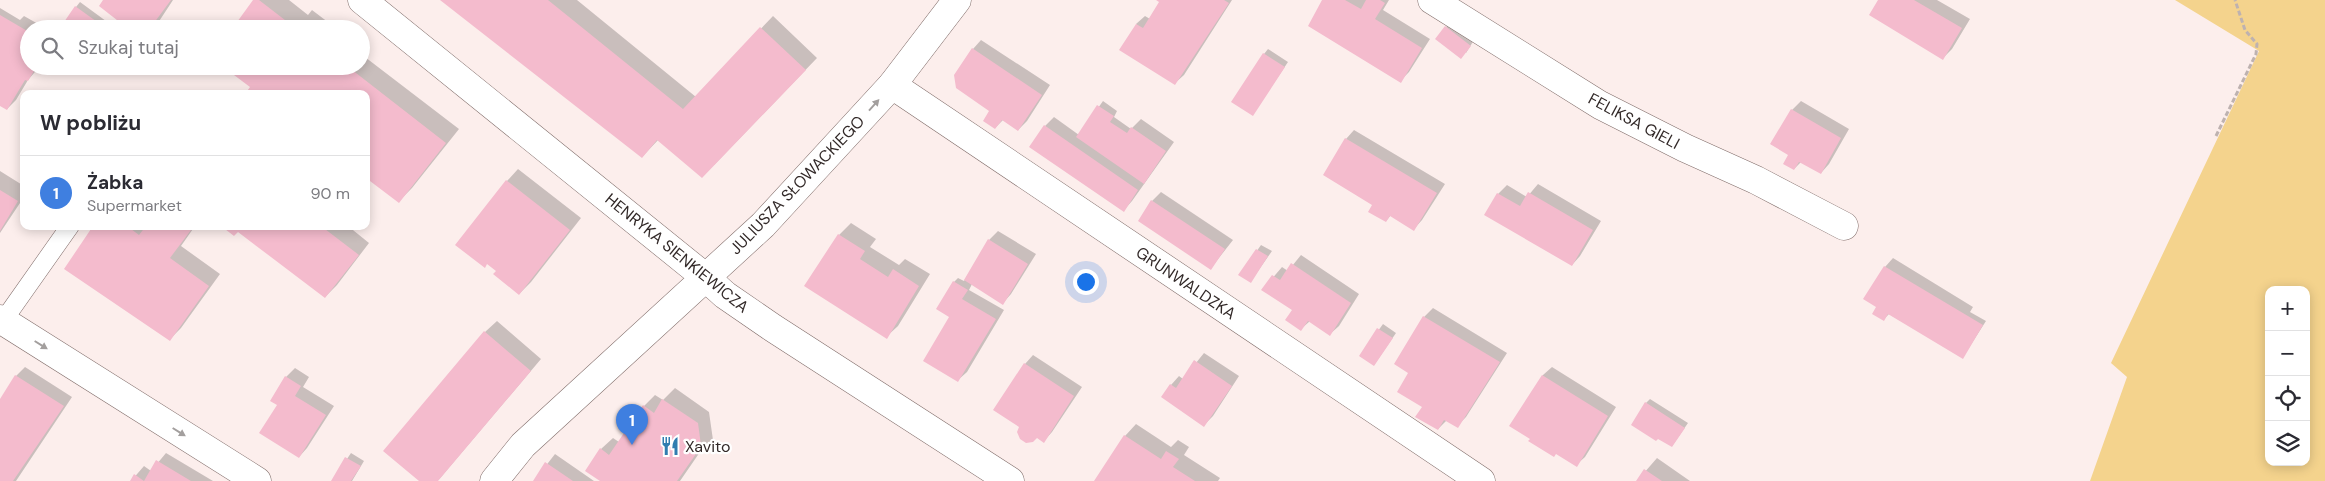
<!DOCTYPE html>
<html lang="pl">
<head>
<meta charset="utf-8">
<style>
  body { margin:0; font-family:"DM Sans",sans-serif; background:#f7f7f7; color:#2b2b33 }
  .controls { position:absolute; right:15px; bottom:15px; display:grid; overflow:hidden; border-radius:10px; box-shadow:0 2px 12px #0003 }
  .controls button { width:45px; height:45px; display:grid; place-items:center; padding:0; border:0; border-bottom:1px solid #e1e1e2; background:#fff; color:#2b2b33; font:25px sans-serif }
  .you { position:absolute; left:1085px; top:281px; width:18px; height:18px; margin:-12px; border:4px solid #fff; border-radius:50%; background:#1a73e8; box-shadow:0 0 0 8px #1a73e833 }
  .badge { display:grid; place-items:center; width:32px; height:32px; border-radius:50%; background:#307db0; color:#fff; font-size:16px; font-weight:700 }
  .pin { position:absolute; translate:-50% -41px; filter:drop-shadow(0 1px 2px #0008) }
  .pin::after { content:''; position:absolute; top:26px; width:18px; height:15px; background:inherit; clip-path:polygon(0 0,100% 0,50% 100%) }
  .list { margin:0; padding:0; list-style:none }
  h2 { display:flex; justify-content:space-between; align-items:center; height:65px; margin:0; padding:0 20px; font-size:21px }
  h2 small { font-size:16px; font-weight:400; color:#7c7c81 }
  .list li { display:grid; grid-template-columns:32px 1fr auto; gap:15px; align-items:center; box-sizing:border-box; height:75px; padding:0 20px; border-top:1px solid #e1e1e2 }
  .list b { display:block; font-size:19px; white-space:nowrap }
  .list p { margin:0; font-size:16px; white-space:nowrap; color:#7c7c81 }
  .list em { font-size:16px; font-style:normal; color:#7c7c81 }
  .icon { flex:none; width:28px; height:28px; fill:none; stroke:currentColor; stroke-width:2; stroke-linecap:round; stroke-linejoin:round }
  .map { position:relative; flex:none; width:2325px; height:481px; overflow:hidden }
  .search { position:absolute; background:#fff; box-shadow:0 2px 12px #0003; left:20px; top:20px; width:350px; height:55px; display:flex; align-items:center; gap:12px; box-sizing:border-box; padding:0 18px; border-radius:28px; color:#7c7c81; font-size:19px }
  .panel { position:absolute; background:#fff; box-shadow:0 2px 12px #0003; left:20px; top:90px; width:350px; height:140px; border-radius:10px }
  .map>svg:first-child { display:block }
  .green { fill:#f4d38d; fill-rule:evenodd }
  .shadow { fill:#0003 }
  .building { fill:#f4bbcd }
  .lines { fill:none; stroke-linecap:round; stroke-linejoin:round }
  .service-casing { stroke:#7f6b68; stroke-width:19 }
  .minor-casing { stroke:#7f6b68; stroke-width:29 }
  .tertiary-casing { stroke:#7f6b68; stroke-width:29 }
  .path { stroke:#beb2b0; stroke-width:3; stroke-dasharray:5 2.5; stroke-linecap:butt }
  .service { stroke:#fff; stroke-width:18 }
  .minor { stroke:#fff; stroke-width:28 }
  .tertiary { stroke:#fff; stroke-width:28 }
  .oneway { fill:#a39f9e }
  .labels { text-anchor:middle; dominant-baseline:central; stroke-width:4.5; stroke-linejoin:round; paint-order:stroke }
  .street-label { font-size:16px; fill:#322928; stroke:#fff }
  .poi-label { font-size:16px; fill:#322928; stroke:#fff; text-anchor:start }
</style>
</head>
<body>
<div class="map">
<svg width="2325" height="481" viewBox="0 0 2325 481">
  <rect width="100%" height="100%" fill="#fceeec"/>
  <path class="green" d="M 2175,0 L 2325,0 L 2325,481 L 2090,481 L 2127,377 L 2111,363 L 2259,51 ZM 2269,290 L 2306,290 L 2306,462 L 2269,462 Z"/>
  <path class="shadow" d="M 105,0 L 173,0 L 154,29 L 127,29 Z
    M 255,0 L 289,0 L 308,15 L 312,10 L 337,29 L 233,29 Z
    M 443,0 L 577,0 L 696,97 L 773,16 L 817,58 L 714,165 L 659,139 L 642,157 Z
    M 1158,0 L 1232,0 L 1184,75 L 1175,83 L 1136,24 L 1145,16 L 1150,19 L 1161,2 Z
    M 1323,0 L 1389,0 L 1383,10 L 1430,39 L 1409,72 L 1400,81 Z
    M 1880,0 L 1937,0 L 1970,19 L 1952,49 L 1943,58 Z
    M 80,2 L 110,24 L 107,29 L 68,29 L 76,7 Z
    M 0,8 L 20,20 L 24,16 L 47,29 L 29,29 L 29,66 L 40,66 L 28,80 L 16,100 L 7,109 L 0,104 Z
    M 1450,23 L 1474,40 L 1466,53 L 1446,27 Z
    M 981,40 L 1050,85 L 1027,121 L 1018,130 L 1003,120 L 995,128 L 973,49 Z
    M 1268,49 L 1288,62 L 1253,114 L 1264,54 Z
    M 361,54 L 459,129 L 412,188 L 399,201 L 366,94 L 251,87 L 224,66 L 361,66 Z
    M 1103,101 L 1117,111 L 1114,117 L 1131,129 L 1141,119 L 1174,142 L 1132,201 L 1124,210 L 1045,126 L 1054,117 L 1079,135 Z
    M 1801,101 L 1849,129 L 1829,164 L 1821,173 L 1801,162 L 1794,169 L 1790,155 L 1771,144 L 1792,110 Z
    M 1354,130 L 1445,184 L 1422,220 L 1414,229 L 1391,215 L 1386,221 L 1374,205 L 1346,139 Z
    M 518,169 L 581,218 L 531,282 L 519,294 L 498,271 L 507,181 Z
    M 0,171 L 24,186 L 24,197 L 0,233 Z
    M 1538,184 L 1601,221 L 1580,256 L 1572,265 L 1486,214 L 1498,194 L 1507,185 L 1527,197 Z
    M 1161,192 L 1233,240 L 1211,268 L 1140,221 L 1152,201 Z
    M 851,223 L 876,239 L 870,247 L 899,265 L 905,259 L 930,274 L 898,326 L 886,337 L 806,286 L 839,235 Z
    M 94,226 L 195,226 L 181,246 L 220,274 L 181,328 L 170,339 Z
    M 223,226 L 348,226 L 369,243 L 337,285 L 325,297 L 238,230 Z
    M 998,231 L 1036,254 L 1011,294 L 1003,303 L 972,284 L 969,290 L 1004,310 L 967,372 L 958,380 L 950,317 L 954,282 L 958,278 L 964,281 L 989,240 Z
    M 1261,245 L 1272,251 L 1251,281 L 1240,275 Z
    M 1301,255 L 1359,294 L 1339,326 L 1330,334 L 1310,321 L 1301,329 L 1293,310 L 1263,289 L 1282,267 L 1288,271 Z
    M 1893,258 L 1973,307 L 1970,312 L 1986,321 L 1963,357 L 1889,314 L 1884,319 L 1878,307 L 1885,267 Z
    M 1433,308 L 1507,353 L 1466,417 L 1457,426 L 1447,420 L 1438,429 L 1424,406 L 1410,373 L 1424,317 Z
    M 497,321 L 541,359 L 441,477 L 437,481 L 421,481 L 485,332 Z
    M 1383,324 L 1396,333 L 1374,365 L 1360,356 Z
    M 1204,353 L 1239,376 L 1213,416 L 1204,425 L 1171,385 L 1179,376 L 1183,379 Z
    M 1033,355 L 1082,387 L 1052,432 L 1044,441 L 1021,426 L 1025,364 Z
    M 25,367 L 72,397 L 16,481 L 0,481 L 0,401 L 16,376 Z
    M 1552,367 L 1616,407 L 1585,457 L 1576,465 L 1511,426 L 1543,375 Z
    M 295,368 L 309,377 L 303,387 L 334,406 L 307,448 L 299,457 L 278,405 L 272,400 L 286,377 Z
    M 675,388 L 709,412 L 713,440 L 700,452 L 680,481 L 602,481 L 601,449 L 613,438 L 619,442 L 644,406 L 655,395 L 663,400 Z
    M 1650,399 L 1688,423 L 1672,446 L 1646,403 Z
    M 1136,424 L 1171,447 L 1178,440 L 1189,447 L 1184,455 L 1220,478 L 1218,481 L 1096,481 L 1125,436 Z
    M 166,453 L 213,481 L 131,481 L 144,466 L 151,471 Z
    M 351,453 L 364,461 L 352,481 L 332,481 Z
    M 555,454 L 594,481 L 534,481 Z
    M 1657,458 L 1690,481 L 1637,481 Z"/>
  <path class="building" d="M 103,0 L 171,0 L 151,27 L 152,29 L 125,29 L 121,26 L 122,24 L 99,6 Z
    M 253,0 L 259,0 L 294,27 L 298,22 L 307,29 L 232,29 Z
    M 440,0 L 548,0 L 683,109 L 760,27 L 806,70 L 702,178 L 657,140 L 642,158 Z
    M 1156,0 L 1224,0 L 1229,3 L 1175,85 L 1119,50 L 1136,24 L 1143,28 L 1159,2 Z
    M 1322,0 L 1345,0 L 1361,9 L 1366,0 L 1380,0 L 1385,3 L 1375,19 L 1422,48 L 1401,83 L 1308,26 Z
    M 1878,0 L 1914,0 L 1962,28 L 1943,60 L 1869,15 Z
    M 75,6 L 107,29 L 66,29 L 62,25 Z
    M 0,15 L 29,32 L 29,66 L 37,66 L 28,81 L 25,80 L 7,110 L 0,106 Z
    M 1445,26 L 1471,46 L 1461,59 L 1435,39 Z
    M 972,48 L 1042,95 L 1018,131 L 1002,120 L 995,129 L 983,121 L 989,111 L 956,88 L 954,75 Z
    M 1263,53 L 1285,67 L 1253,116 L 1231,102 Z
    M 222,66 L 347,66 L 446,143 L 399,203 L 366,178 L 366,94 L 245,94 L 250,87 Z
    M 1097,105 L 1114,116 L 1110,122 L 1127,133 L 1131,127 L 1166,151 L 1144,184 L 1076,137 Z
    M 1791,109 L 1841,138 L 1821,174 L 1799,162 L 1794,170 L 1783,164 L 1788,155 L 1770,144 Z
    M 1044,125 L 1138,190 L 1124,212 L 1029,147 Z
    M 1345,138 L 1437,193 L 1414,231 L 1390,216 L 1386,222 L 1368,212 L 1372,205 L 1323,175 Z
    M 506,180 L 570,230 L 519,295 L 493,274 L 496,271 L 487,264 L 485,268 L 455,245 Z
    M 0,190 L 18,201 L 0,231 Z
    M 1528,192 L 1593,230 L 1572,266 L 1484,215 L 1497,193 L 1520,206 Z
    M 1151,200 L 1225,249 L 1211,270 L 1138,221 Z
    M 93,226 L 127,226 L 139,235 L 146,226 L 194,226 L 170,258 L 209,286 L 170,341 L 64,269 Z
    M 221,226 L 321,226 L 359,255 L 325,298 L 238,232 L 234,236 Z
    M 838,234 L 865,251 L 860,259 L 888,277 L 893,269 L 919,286 L 887,339 L 804,286 Z
    M 988,239 L 1028,264 L 1003,305 L 964,280 Z
    M 1256,249 L 1268,256 L 1251,283 L 1238,275 Z
    M 1291,263 L 1351,303 L 1330,336 L 1308,321 L 1301,331 L 1285,320 L 1292,310 L 1261,290 L 1272,275 L 1280,280 Z
    M 1884,266 L 1983,325 L 1963,359 L 1888,314 L 1884,321 L 1872,314 L 1876,307 L 1863,299 Z
    M 953,281 L 968,290 L 962,299 L 996,319 L 958,382 L 923,361 L 949,317 L 936,309 Z
    M 1423,316 L 1500,362 L 1458,428 L 1444,420 L 1438,430 L 1415,417 L 1422,407 L 1397,392 L 1408,373 L 1394,364 Z
    M 1377,328 L 1393,338 L 1374,366 L 1359,356 Z
    M 484,331 L 531,371 L 438,481 L 419,481 L 383,451 Z
    M 1194,360 L 1232,386 L 1204,427 L 1161,397 L 1170,384 L 1176,388 Z
    M 1024,363 L 1074,396 L 1044,443 L 1037,438 L 1033,442 L 1026,443 L 1020,439 L 1017,432 L 1019,427 L 993,410 Z
    M 15,375 L 64,406 L 13,481 L 0,481 L 0,399 Z
    M 1542,375 L 1608,416 L 1577,467 L 1556,454 L 1554,457 L 1528,441 L 1530,439 L 1509,426 Z
    M 285,376 L 301,386 L 295,396 L 326,415 L 299,458 L 259,433 L 277,405 L 270,401 Z
    M 662,399 L 698,423 L 702,453 L 696,454 L 677,481 L 600,481 L 585,471 L 600,448 L 609,455 L 643,405 L 654,413 Z
    M 1645,402 L 1685,428 L 1672,447 L 1658,439 L 1656,441 L 1631,425 Z
    M 1124,435 L 1161,459 L 1166,451 L 1179,459 L 1173,467 L 1195,481 L 1094,481 Z
    M 345,457 L 361,466 L 351,481 L 331,481 Z
    M 156,460 L 191,481 L 130,481 L 134,474 L 144,481 Z
    M 545,462 L 573,481 L 533,481 Z
    M 1644,469 L 1662,481 L 1636,481 Z"/>
  <g class="lines">
    <g class="service-casing">
      <path id="service" d="M 3,321 L 70,226"/>
    </g>
    <g class="minor-casing">
      <path id="minor" d="M 1432,0 L 1600,105 L 1685,148 L 1756,180 L 1844,226
        M 892,85 L 1481,481
        M 705,277 L 725,295 L 773,328 L 1010,481
        M 0,319 L 257,481"/>
    </g>
    <g class="tertiary-casing">
      <path id="tertiary" d="M 362,0 L 705,277
        M 494,481 L 523,445 L 763,225 L 892,85 L 957,0"/>
    </g>
    <path class="path" d="M 2216,136 L 2256,54 L 2257,44 L 2245,30 L 2235,0"/>
    <use href="#service" class="service"/>
    <use href="#minor" class="minor"/>
    <use href="#tertiary" class="tertiary"/>
  </g>
  <defs><path id="oneway-solid" d="M-6-.8H1V-3.2L6.5 0L1 3.2V.8H-6Z" transform="scale(1.25)"/></defs>
  <g class="oneway">
    <use href="#oneway-solid" transform="translate(874 105) rotate(-48)"/>
    <use href="#oneway-solid" transform="translate(41 345) rotate(32)"/>
    <use href="#oneway-solid" transform="translate(179 432) rotate(32)"/>
  </g>
  <defs>
    <g id="restaurant-bare" transform="scale(1.5)"><path d="M-5-6h1v4h1v-4h1v4h1v-4h1v5L-1.5 .5V6h-2V.5L-5-1ZM5-6V6H3V1.5H1.5Q1.5-4 5-6Z" fill="#307db0" stroke="#fff" stroke-width="2.5" paint-order="stroke"/></g>
  </defs>
  <g fill-rule="evenodd">
    <use href="#restaurant-bare" x="670" y="446"/>
  </g>
  <g class="labels">
    <g class="street-label">
      <text transform="translate(1634 121) rotate(28)">FELIKSA GIELI</text>
      <text transform="translate(797 185) rotate(-46)">JULIUSZA SŁOWACKIEGO</text>
      <text transform="translate(677 253) rotate(39)">HENRYKA SIENKIEWICZA</text>
      <text transform="translate(1186 283) rotate(34)">GRUNWALDZKA</text>
    </g>
    <g class="poi-label">
      <text x="685" y="446">Xavito</text>
    </g>
  </g>
</svg>
<div class="controls">
<button>+</button>
<button>−</button>
<button><svg class="icon" aria-label="locate" viewBox="0 0 24 24"><circle cx="12" cy="12" r="6"/><path d="M12 2v4M12 18v4M2 12h4M18 12h4"/></svg></button>
<button><svg class="icon" aria-label="layers" viewBox="0 0 24 24"><path d="M12 4l9 5-9 5-9-5zM3 14l9 5 9-5"/></svg></button>
</div>
<div class="you"></div>
<div class="pin badge" style="left:632px;top:445px;background:#3f7fe0">1</div>
<div class="search"><svg class="icon" aria-label="search" viewBox="0 0 24 24"><circle cx="10" cy="10" r="6"/><path d="M15 15l6 6"/></svg>Szukaj tutaj</div>
<section class="panel">
<h2>W pobliżu<small></small></h2>
<ul class="list">
<li><span class="badge" style="background:#3f7fe0">1</span><div><b>Żabka</b><p>Supermarket</p></div><em>90 m</em></li>
</ul>
</section>
</div>
</body>
</html>
